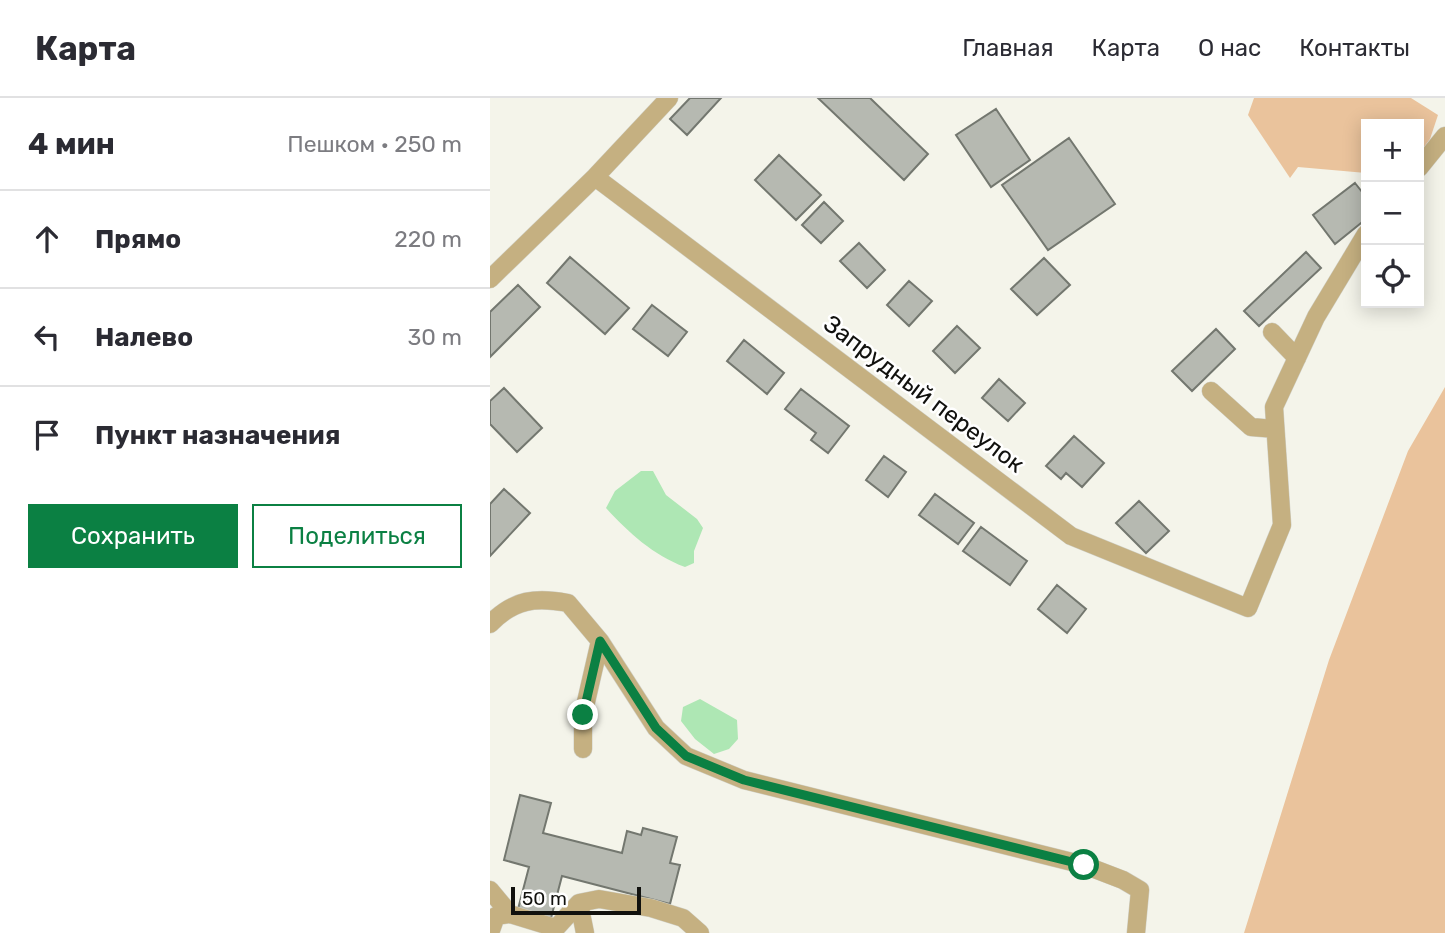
<!DOCTYPE html>
<html lang="ru">
<head>
<meta charset="utf-8">
<style>
  body { margin:0; font-family:Rubik,sans-serif; background:#f2f2f3; color:#2b2b33 }
  .controls { position:absolute; right:21px; top:21px; display:grid; overflow:hidden; border-radius:0px; box-shadow:0 4px 18px #0003 }
  .controls button { width:63px; height:63px; display:grid; place-items:center; padding:0; border:0; border-bottom:2px solid #e1e1e2; background:#fff; color:#2b2b33; font:35px sans-serif }
  .scale { position:absolute; left:21px; bottom:18px; width:130px; box-sizing:border-box; padding-left:7px; border:4px solid #11110e; border-top:0; font-size:19px; line-height:24px; white-space:nowrap; color:#11110e; -webkit-text-stroke:5px #fff; paint-order:stroke }
  .stop { position:absolute; width:21px; height:21px; margin:-16px; border:5px solid #0b8043; border-radius:50%; background:#fff }
  .stop.end { background:#0b8043; border-color:#fff; box-shadow:0 2px 7px #0008 }
  .list { margin:0; padding:0; list-style:none }
  h2 { display:flex; justify-content:space-between; align-items:center; height:91px; margin:0; padding:0 28px; font-size:30px }
  h2 small { font-size:23px; font-weight:400; color:#7c7c81 }
  .list li { display:grid; grid-template-columns:46px 1fr auto; gap:21px; align-items:center; box-sizing:border-box; height:98px; padding:0 28px; border-top:2px solid #e1e1e2 }
  .list b { display:block; font-size:26px; white-space:nowrap }
  .list em { font-size:23px; font-style:normal; color:#7c7c81 }
  .actions { display:flex; gap:14px; padding:21px 28px }
  .actions a { flex:1; padding:16px 0; border:2px solid #0b8043; border-radius:0px; text-align:center; font-size:24px; color:#0b8043 }
  .actions .main { background:#0b8043; color:#fff }
  .icon { flex:none; width:38px; height:38px; fill:none; stroke:currentColor; stroke-width:2; stroke-linecap:round; stroke-linejoin:round }
  .map { position:relative; flex:none; width:955px; height:835px; overflow:hidden }
  header { display:flex; align-items:center; gap:42px; box-sizing:border-box; height:98px; padding:0 35px; background:#fff; border-bottom:2px solid #e1e1e2 }
  header strong { font-size:33px }
  nav { display:flex; gap:38px; margin-inline-start:auto; font-size:24px }
  main { display:flex }
  aside { flex:1; background:#fff }
  .map>svg:first-child { display:block }
  .green { fill:#eac39c }
  .water { fill:#aee7b4 }
  .building { fill:#b6b9b1; stroke:#73776f; stroke-width:2 }
  .lines { fill:none; stroke-linecap:round; stroke-linejoin:round }
  .minor-casing { stroke:#d0d0c7; stroke-width:19 }
  .minor { stroke:#c5b081; stroke-width:18 }
  .route { stroke:#0b8043; stroke-width:9 }
  .labels { text-anchor:middle; dominant-baseline:central; stroke-width:5; stroke-linejoin:round; paint-order:stroke }
  .street-label { font-size:24px; fill:#11110e; stroke:#fff }
</style>
</head>
<body>
<header>
<strong>Карта</strong>
<nav><a>Главная</a><a>Карта</a><a>О нас</a><a>Контакты</a></nav>
</header>
<main>
<aside>
<h2>4 мин<small>Пешком · 250 m</small></h2>
<ul class="list">
<li><svg class="icon" aria-label="ahead" viewBox="0 0 24 24"><path d="M12 20V5M6 11l6-6 6 6"/></svg><div><b>Прямо</b></div><em>220 m</em></li>
<li><svg class="icon" aria-label="left" viewBox="0 0 24 24"><path d="M17 20v-9H6M10 6l-5 5 5 5"/></svg><div><b>Налево</b></div><em>30 m</em></li>
<li><svg class="icon" aria-label="arrive" viewBox="0 0 24 24"><path d="M6 21V4h12l-3 4 3 4H6"/></svg><div><b>Пункт назначения</b></div></li>
</ul>
<div class="actions"><a class="main">Сохранить</a><a>Поделиться</a></div>
</aside>
<div class="map">
<svg width="955" height="835" viewBox="0 0 955 835">
  <rect width="100%" height="100%" fill="#f4f4ea"/>
  <path class="green" d="M 764,0 L 921,0 L 948,17 L 940,41 L 929,56 L 929,26 L 876,26 L 876,75 L 808,69 L 800,80 L 758,17 Z
    M 955,289 L 955,835 L 754,835 L 839,562 L 918,353 Z"/>
  <path class="water" d="M 151,373 L 163,373 L 176,397 L 207,421 L 213,430 L 204,453 L 204,465 L 195,469 C 163,457 139,435 116,410 L 125,393 Z
    M 210,601 L 247,622 L 248,641 L 239,651 L 224,656 L 205,641 L 191,623 L 193,609 Z"/>
  <path class="building" d="M 200,0 L 231,0 L 197,37 L 180,21 Z
    M 328,0 L 380,0 L 438,56 L 414,82 Z
    M 506,11 L 540,62 L 501,89 L 466,37 Z
    M 579,40 L 625,106 L 558,152 L 512,87 Z
    M 289,57 L 331,97 L 306,122 L 265,82 Z
    M 865,85 L 876,99 L 876,121 L 845,146 L 823,117 Z
    M 334,104 L 353,123 L 331,145 L 312,127 Z
    M 369,145 L 395,172 L 377,190 L 350,163 Z
    M 816,154 L 831,170 L 769,228 L 754,213 Z
    M 80,159 L 139,210 L 115,236 L 57,185 Z
    M 554,160 L 580,187 L 547,217 L 521,191 Z
    M 419,183 L 442,203 L 419,228 L 397,207 Z
    M 28,187 L 50,209 L 0,259 L 0,214 Z
    M 162,207 L 197,234 L 178,258 L 143,231 Z
    M 467,228 L 490,250 L 465,275 L 443,253 Z
    M 726,231 L 745,251 L 702,293 L 682,273 Z
    M 254,242 L 294,275 L 277,296 L 237,263 Z
    M 509,281 L 535,305 L 518,323 L 492,300 Z
    M 14,290 L 52,330 L 27,354 L 0,326 L 0,303 Z
    M 311,291 L 359,328 L 338,355 L 321,342 L 326,335 L 295,311 Z
    M 584,338 L 614,365 L 592,389 L 576,375 L 571,381 L 556,368 Z
    M 394,358 L 416,374 L 398,399 L 376,382 Z
    M 14,391 L 40,415 L 0,458 L 0,406 Z
    M 445,396 L 484,425 L 468,446 L 429,417 Z
    M 649,403 L 679,433 L 656,455 L 626,425 Z
    M 491,429 L 537,463 L 520,487 L 473,453 Z
    M 567,487 L 596,511 L 577,535 L 548,511 Z
    M 30,697 L 61,705 L 53,735 L 132,755 L 137,733 L 151,737 L 153,730 L 187,739 L 180,765 L 190,767 L 180,806 L 72,778 L 61,820 L 28,811 L 39,769 L 14,762 Z"/>
  <g class="lines">
    <g class="minor-casing">
      <path id="minor" d="M 929,70 L 955,38
        M 105,79 L 581,438 L 758,510 L 792,427 L 784,309 L 826,219 L 876,136
        M 0,181 L 105,79 L 179,0
        M 782,234 L 807,260
        M 721,293 L 761,329 L 785,331
        M 0,526 C 24,501 46,499 78,505 L 110,543 L 166,630 L 196,658 L 254,682 L 594,767 L 633,782 L 650,792 L 646,835
        M 93,651 L 93,617 L 110,543
        M 0,792 L 20,816
        M 89,805 L 95,835
        M 0,835 L 6,818 L 20,816 L 66,830 L 89,805 L 109,801 L 161,810 L 193,820 L 210,835"/>
    </g>
    <use href="#minor" class="minor"/>
  </g>
  <g class="lines">
    <path class="route" d="M 93,617 L 110,543 L 166,630 L 196,658 L 254,682 L 594,767"/>
  </g>
  <g class="labels">
    <g class="street-label">
      <text transform="translate(434 296) rotate(37)">Запрудный переулок</text>
    </g>
  </g>
</svg>
<div class="controls">
<button>+</button>
<button>−</button>
<button><svg class="icon" aria-label="locate" viewBox="0 0 24 24"><circle cx="12" cy="12" r="6"/><path d="M12 2v4M12 18v4M2 12h4M18 12h4"/></svg></button>
</div>
<div class="scale">50 m</div>
<div class="stop" style="left:594px;top:767px"></div>
<div class="stop end" style="left:93px;top:617px"></div>
</div>
</main>
</body>
</html>
